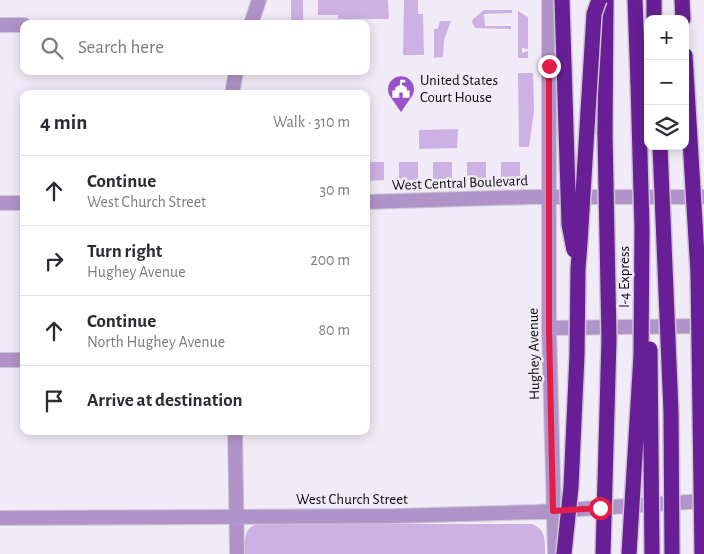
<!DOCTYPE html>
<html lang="en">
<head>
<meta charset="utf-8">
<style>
  body { margin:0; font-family:"Alegreya Sans",sans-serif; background:#f2f2f3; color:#2b2b33 }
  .controls { position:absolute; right:15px; top:15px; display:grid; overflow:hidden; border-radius:10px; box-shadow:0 2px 12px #0003 }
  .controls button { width:45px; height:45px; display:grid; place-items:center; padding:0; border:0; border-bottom:1px solid #e1e1e2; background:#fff; color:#2b2b33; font:25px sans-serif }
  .stop { position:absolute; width:15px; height:15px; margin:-11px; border:4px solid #e11d48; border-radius:50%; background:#fff }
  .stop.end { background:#e11d48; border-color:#fff; box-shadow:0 1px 5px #0008 }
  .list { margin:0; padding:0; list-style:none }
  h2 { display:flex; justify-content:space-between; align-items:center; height:65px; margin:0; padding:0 20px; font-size:21px }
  h2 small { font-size:16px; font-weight:400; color:#7c7c81 }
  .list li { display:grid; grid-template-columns:32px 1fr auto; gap:15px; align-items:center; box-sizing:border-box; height:70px; padding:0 20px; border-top:1px solid #e1e1e2 }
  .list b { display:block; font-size:19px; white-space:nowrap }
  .list p { margin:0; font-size:16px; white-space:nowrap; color:#7c7c81 }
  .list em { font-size:16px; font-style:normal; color:#7c7c81 }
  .icon { flex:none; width:28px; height:28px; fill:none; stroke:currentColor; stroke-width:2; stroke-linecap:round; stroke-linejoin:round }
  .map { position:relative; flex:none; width:704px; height:554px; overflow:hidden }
  .search { position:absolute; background:#fff; box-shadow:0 2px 12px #0003; left:20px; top:20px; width:350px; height:55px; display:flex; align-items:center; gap:12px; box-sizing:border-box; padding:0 18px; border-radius:10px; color:#7c7c81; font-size:19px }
  .panel { position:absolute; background:#fff; box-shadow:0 2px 12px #0003; left:20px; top:90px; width:350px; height:345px; border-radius:10px }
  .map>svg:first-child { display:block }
  .green { fill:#cdb1e4 }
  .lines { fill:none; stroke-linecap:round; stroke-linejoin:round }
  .minor-casing { stroke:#ccc7d2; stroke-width:16 }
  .highway-casing { stroke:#ccc7d2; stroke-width:18 }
  .minor { stroke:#b093c8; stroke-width:14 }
  .highway { stroke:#681e94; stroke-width:15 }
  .highway-bridge-casing { stroke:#ccc7d2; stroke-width:18; stroke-linecap:butt }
  .highway-bridge { stroke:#681e94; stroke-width:15 }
  .route { stroke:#e11d48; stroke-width:6 }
  .labels { text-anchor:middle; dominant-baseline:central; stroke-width:5; stroke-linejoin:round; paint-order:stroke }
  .poi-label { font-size:15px; fill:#0c0a0e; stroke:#f1ebf7; text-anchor:start }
  .street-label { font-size:15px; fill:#0c0a0e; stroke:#f1ebf7 }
</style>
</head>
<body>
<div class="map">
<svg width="704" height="554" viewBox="0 0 704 554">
  <rect width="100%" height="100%" fill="#f1ebf7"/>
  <path class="green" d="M 291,0 L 303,0 L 303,20 L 291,20 Z
    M 318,0 L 388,0 L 389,19 L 338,19 L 338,15 L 318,15 Z
    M 404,0 L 418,0 L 418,14 L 423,14 L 424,55 L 403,55 Z
    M 484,10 L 512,10 L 512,13 L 484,14 L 485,26 L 511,26 L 511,29 L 475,28 L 472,22 L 473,19 Z
    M 518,11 L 528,17 L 528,49 L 522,48 L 522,53 L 528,51 L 528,58 L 518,58 Z
    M 440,21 L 451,21 L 444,40 L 443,57 L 434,58 L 434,29 L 438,29 Z
    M 518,73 L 533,73 L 534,111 L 529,147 L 519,147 Z
    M 458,129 L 457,148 L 419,149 L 419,130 Z
    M 366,162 L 384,162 L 384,180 L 366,181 Z
    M 399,162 L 418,162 L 418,180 L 399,180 Z
    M 433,162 L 452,162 L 452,180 L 433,180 Z
    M 467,162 L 486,162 L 486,180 L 467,180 Z
    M 501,162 L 520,162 L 520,180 L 501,180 Z
    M 258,524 L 532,524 C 546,529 545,541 545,554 L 245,554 C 245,541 243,527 258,524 Z"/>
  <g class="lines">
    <g class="minor-casing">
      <path id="minor" d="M 549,0 L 549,328 L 555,554
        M 251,24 L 259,0
        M 0,25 L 24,25
        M 232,94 L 236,71
        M 366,202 L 530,197 L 704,197
        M 0,203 L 24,203
        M 549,328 L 704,326
        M 0,360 L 24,360
        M 235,431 L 237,554
        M 0,518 L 396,516 L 536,512 L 704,501"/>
    </g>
    <g class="highway-casing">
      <path id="highway" d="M 635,0 L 638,83
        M 654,0 L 654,19
        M 682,0 L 683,19
        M 605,134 L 606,0"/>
    </g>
    <use href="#minor" class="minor"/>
    <use href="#highway" class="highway"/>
    <g class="highway-bridge-casing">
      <path id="highway-bridge" d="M 562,0 L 569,224 L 574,250
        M 685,55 L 698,273 L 702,554
        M 660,146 L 671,412 L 672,554
        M 650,349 L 652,554
        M 564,554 L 571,487 L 577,355 L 578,269 L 580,243 L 594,14 L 599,0
        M 603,554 L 609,339 L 605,134
        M 629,554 L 641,355 L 642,228 L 638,83"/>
    </g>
    <use href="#highway-bridge" class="highway-bridge"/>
  </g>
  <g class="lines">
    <path class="route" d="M 549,66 L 549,328 L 553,511 L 600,508"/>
  </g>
  <defs>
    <g id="civic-pin" transform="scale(1.4375)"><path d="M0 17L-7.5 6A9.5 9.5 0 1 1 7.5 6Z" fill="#9753c7" stroke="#f1ebf7"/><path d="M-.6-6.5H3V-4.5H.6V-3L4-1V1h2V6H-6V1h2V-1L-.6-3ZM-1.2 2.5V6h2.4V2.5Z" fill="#fff"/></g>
  </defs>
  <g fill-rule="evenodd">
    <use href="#civic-pin" x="401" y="89"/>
  </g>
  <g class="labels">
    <g class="poi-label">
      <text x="420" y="80">United States<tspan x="420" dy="17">Court House</tspan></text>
    </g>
    <g class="street-label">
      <text transform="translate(460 183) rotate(-2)">West Central Boulevard</text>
      <text transform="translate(624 277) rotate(-90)">I-4 Express</text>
      <text transform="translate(534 354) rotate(-91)">Hughey Avenue</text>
      <text x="352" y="499">West Church Street</text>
    </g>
  </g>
</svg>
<div class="controls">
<button>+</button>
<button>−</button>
<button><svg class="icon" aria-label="layers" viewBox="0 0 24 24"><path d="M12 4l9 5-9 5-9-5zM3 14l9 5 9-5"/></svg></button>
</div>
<div class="stop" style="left:600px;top:508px"></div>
<div class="stop end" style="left:549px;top:66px"></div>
<div class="search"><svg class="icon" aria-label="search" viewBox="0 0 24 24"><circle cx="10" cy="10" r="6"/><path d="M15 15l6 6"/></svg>Search here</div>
<section class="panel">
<h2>4 min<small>Walk · 310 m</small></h2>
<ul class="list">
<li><svg class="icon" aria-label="ahead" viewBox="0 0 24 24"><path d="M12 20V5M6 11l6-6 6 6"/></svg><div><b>Continue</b><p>West Church Street</p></div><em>30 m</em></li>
<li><svg class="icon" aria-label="right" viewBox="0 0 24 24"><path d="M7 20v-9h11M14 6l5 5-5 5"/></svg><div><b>Turn right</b><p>Hughey Avenue</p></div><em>200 m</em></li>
<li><svg class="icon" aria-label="ahead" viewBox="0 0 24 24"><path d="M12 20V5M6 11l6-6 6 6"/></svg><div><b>Continue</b><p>North Hughey Avenue</p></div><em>80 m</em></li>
<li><svg class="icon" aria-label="arrive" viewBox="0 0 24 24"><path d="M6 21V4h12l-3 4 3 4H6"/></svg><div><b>Arrive at destination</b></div></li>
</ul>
</section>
</div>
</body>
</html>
